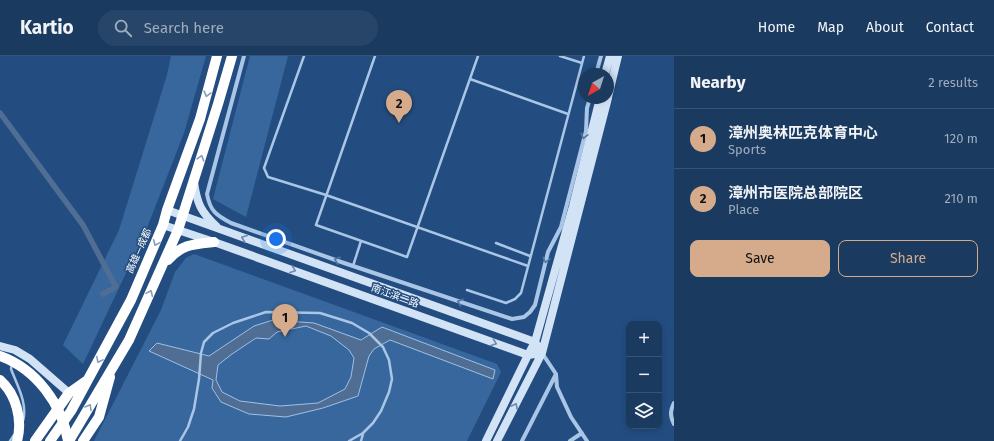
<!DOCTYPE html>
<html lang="en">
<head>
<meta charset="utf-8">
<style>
  body { margin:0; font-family:"Fira Sans","Noto Sans SC",sans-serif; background:#274569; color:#f1f3f6 }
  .controls { position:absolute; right:12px; bottom:12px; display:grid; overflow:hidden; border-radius:8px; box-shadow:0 2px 6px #0003 }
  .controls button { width:36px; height:36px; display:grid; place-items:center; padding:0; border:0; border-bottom:1px solid #385475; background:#1a3a60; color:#f1f3f6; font:20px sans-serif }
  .compass { position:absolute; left:578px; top:12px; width:36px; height:36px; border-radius:50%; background:#1a3a60; box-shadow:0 2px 6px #0003; rotate:219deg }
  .you { position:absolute; left:276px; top:183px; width:14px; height:14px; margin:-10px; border:3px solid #fff; border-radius:50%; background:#1a73e8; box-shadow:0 0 0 6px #1a73e833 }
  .badge { display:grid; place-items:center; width:26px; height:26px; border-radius:50%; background:#d6ab8b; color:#111; font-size:13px; font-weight:700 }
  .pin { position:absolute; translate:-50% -33px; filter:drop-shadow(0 1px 2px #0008) }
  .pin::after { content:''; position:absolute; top:21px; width:14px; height:12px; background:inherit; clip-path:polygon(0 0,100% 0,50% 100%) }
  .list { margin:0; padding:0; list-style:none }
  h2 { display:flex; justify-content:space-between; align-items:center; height:52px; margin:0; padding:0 16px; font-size:17px }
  h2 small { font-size:13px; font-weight:400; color:#9fadbd }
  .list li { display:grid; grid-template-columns:26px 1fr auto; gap:12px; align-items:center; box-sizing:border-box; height:60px; padding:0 16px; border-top:1px solid #385475 }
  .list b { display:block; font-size:15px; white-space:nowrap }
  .list p { margin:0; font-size:13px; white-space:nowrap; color:#9fadbd }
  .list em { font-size:13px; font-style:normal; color:#9fadbd }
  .actions { display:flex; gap:8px; padding:12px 16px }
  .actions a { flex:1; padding:9px 0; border:1px solid #d6ab8b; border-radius:8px; text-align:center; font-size:14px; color:#d6ab8b }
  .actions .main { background:#d6ab8b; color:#111 }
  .icon { flex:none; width:22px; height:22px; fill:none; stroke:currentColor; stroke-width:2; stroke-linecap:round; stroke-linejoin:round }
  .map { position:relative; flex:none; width:674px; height:385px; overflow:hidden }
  header { display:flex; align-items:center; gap:24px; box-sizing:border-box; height:56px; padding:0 20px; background:#1a3a60; border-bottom:1px solid #385475 }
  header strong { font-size:19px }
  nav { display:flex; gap:22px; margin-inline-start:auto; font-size:14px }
  .search { width:280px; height:36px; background:#274569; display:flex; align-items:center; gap:10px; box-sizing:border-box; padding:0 14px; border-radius:22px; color:#9fadbd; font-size:15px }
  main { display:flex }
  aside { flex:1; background:#1a3a60 }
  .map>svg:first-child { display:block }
  .green { fill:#37679d }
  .water { fill:#506e93; stroke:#9dc1e8; fill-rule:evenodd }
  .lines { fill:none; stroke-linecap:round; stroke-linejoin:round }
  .canal { stroke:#506e93; stroke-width:5.5 }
  .lane { stroke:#a9c6e7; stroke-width:2.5 }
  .street { stroke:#a9c6e7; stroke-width:4 }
  .secondary { stroke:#d3e3f6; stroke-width:8 }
  .highway { stroke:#fff; stroke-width:10 }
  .highway-bridge { stroke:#fff; stroke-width:10 }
  .oneway { stroke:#869db9 }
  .oneway2 { stroke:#5277a4 }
  .oneway3 { stroke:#6989af }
  .labels { text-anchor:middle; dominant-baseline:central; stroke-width:3; stroke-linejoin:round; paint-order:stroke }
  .street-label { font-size:10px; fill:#fff; stroke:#234d80 }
</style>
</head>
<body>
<header>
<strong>Kartio</strong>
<div class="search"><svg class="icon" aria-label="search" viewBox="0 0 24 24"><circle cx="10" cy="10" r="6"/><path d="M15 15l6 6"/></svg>Search here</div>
<nav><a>Home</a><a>Map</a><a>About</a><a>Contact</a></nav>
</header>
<main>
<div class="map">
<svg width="674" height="385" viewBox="0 0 674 385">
  <rect width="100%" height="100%" fill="#234d80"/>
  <path class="green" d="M 171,0 L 206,0 L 184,77 L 145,177 L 83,308 L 63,289 L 119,174 L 167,19 Z
    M 250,0 L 288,0 L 246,161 L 213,143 Z
    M 194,198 L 497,308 L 501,316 L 467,385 L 94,385 L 161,254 L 175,216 L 186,202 Z"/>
  <path class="water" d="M 273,264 L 314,267 L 361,284 L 382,271 L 495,314 L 493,323 L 390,284 L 374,293 L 369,300 L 358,340 L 323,352 L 286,361 L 249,358 L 221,346 L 212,332 L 213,324 L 149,295 L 157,287 L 209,300 L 254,270 ZM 306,270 L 331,280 L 349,294 L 354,302 L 351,321 L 345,333 L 318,347 L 280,350 L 240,345 L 222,336 L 216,324 L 218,309 L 232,298 L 256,282 L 269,283 L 277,276 Z"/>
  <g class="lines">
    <path class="canal" d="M 0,57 L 83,169 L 116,231 L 103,238"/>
    <path class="lane" d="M 304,0 L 264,112 L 268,121 L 326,139 L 528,210
      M 375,0 L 316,169 L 407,201 L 478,0
      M 560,0 L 582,7
      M 470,23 L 568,58
      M 496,187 L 530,200
      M 353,210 L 361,185
      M 467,234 L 506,247 L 515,243 L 521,237 L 584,0
      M 12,308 L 11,313 C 17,329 28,348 23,365
      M 10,385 L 14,379
      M 180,385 L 188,371 L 194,353 L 199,323 L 201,297 L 204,286 L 213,277 L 233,267 L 266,256 L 320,257 L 352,267 L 369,277 L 383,291 L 389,304 L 392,323 L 389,336 L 381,355 L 373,367 L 363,377 L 349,385
      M 361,385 L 363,378"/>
    <path class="street" d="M 244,0 L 207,138 C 210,155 216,159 231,167 L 344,207 L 512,263 L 524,261 L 530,256 L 535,249 L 548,196 L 561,171 L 586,75 L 587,52 L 590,42
      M 596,18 L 601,0
      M 556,318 L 557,331 L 571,361 L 587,385
      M 674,347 C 670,355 670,360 674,368
      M 522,385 L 556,318 L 542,297
      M 570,385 L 582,377"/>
    <path class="secondary" d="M 605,18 L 610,0
      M 608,41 L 618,0
      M 600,42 L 573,150 L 535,286 L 528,299 L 542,297 L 608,42
      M 194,126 C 197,148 201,156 217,171
      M 167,154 L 535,286 L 542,297 L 497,385
      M 163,169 L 214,186 L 528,299 L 486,385
      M 0,290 L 15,294 L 30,303 L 69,337"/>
    <path class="highway" d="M 168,204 C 182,188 194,188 214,186
      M 35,385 L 69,337 L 86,325
      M 50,385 L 71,355 L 131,244 L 163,169 L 167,154 L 200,63 L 217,0
      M 69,385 L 129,284 L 178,174 L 218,48 L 232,0
      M 83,385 L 99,361 L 110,321"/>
    <path class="highway-bridge" d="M 0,300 C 36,313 62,348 68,385
      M 0,324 C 16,338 23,364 17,385"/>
  </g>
  <defs><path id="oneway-chevron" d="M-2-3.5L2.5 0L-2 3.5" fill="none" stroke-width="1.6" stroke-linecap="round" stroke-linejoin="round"/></defs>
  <g class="oneway">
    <use href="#oneway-chevron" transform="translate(207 38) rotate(105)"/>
    <use href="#oneway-chevron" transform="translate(201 102) rotate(-72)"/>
    <use href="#oneway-chevron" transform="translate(156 187) rotate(114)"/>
    <use href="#oneway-chevron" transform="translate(150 237) rotate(-66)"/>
    <use href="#oneway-chevron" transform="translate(99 304) rotate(118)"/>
    <use href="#oneway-chevron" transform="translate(89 351) rotate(-59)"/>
  </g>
  <g class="oneway2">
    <use href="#oneway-chevron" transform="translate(584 80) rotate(103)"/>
    <use href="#oneway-chevron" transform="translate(337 204) rotate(-161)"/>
    <use href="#oneway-chevron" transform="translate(546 204) rotate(104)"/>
    <use href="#oneway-chevron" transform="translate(460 246) rotate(-161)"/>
  </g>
  <g class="oneway3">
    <use href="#oneway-chevron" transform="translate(244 182) rotate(-160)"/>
    <use href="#oneway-chevron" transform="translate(293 214) rotate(20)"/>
    <use href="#oneway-chevron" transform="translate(494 287) rotate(20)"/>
    <use href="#oneway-chevron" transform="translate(515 350) rotate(-63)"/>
  </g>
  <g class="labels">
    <g class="street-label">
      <text transform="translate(139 195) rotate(-66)">高雄—成都</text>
      <text transform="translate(395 240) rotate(20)">南江滨二路</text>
    </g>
  </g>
</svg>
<div class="controls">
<button>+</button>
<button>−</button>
<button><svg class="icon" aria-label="layers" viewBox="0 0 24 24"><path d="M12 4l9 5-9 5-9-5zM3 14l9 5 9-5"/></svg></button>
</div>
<svg class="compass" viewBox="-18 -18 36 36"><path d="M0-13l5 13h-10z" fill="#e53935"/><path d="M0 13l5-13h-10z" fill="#9fadbd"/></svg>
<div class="you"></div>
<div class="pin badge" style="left:285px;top:281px">1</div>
<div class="pin badge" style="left:399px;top:67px">2</div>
</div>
<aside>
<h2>Nearby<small>2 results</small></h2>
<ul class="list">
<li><span class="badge">1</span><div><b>漳州奥林匹克体育中心</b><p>Sports</p></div><em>120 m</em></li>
<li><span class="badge">2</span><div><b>漳州市医院总部院区</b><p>Place</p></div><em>210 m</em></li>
</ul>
<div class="actions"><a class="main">Save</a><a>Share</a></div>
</aside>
</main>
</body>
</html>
